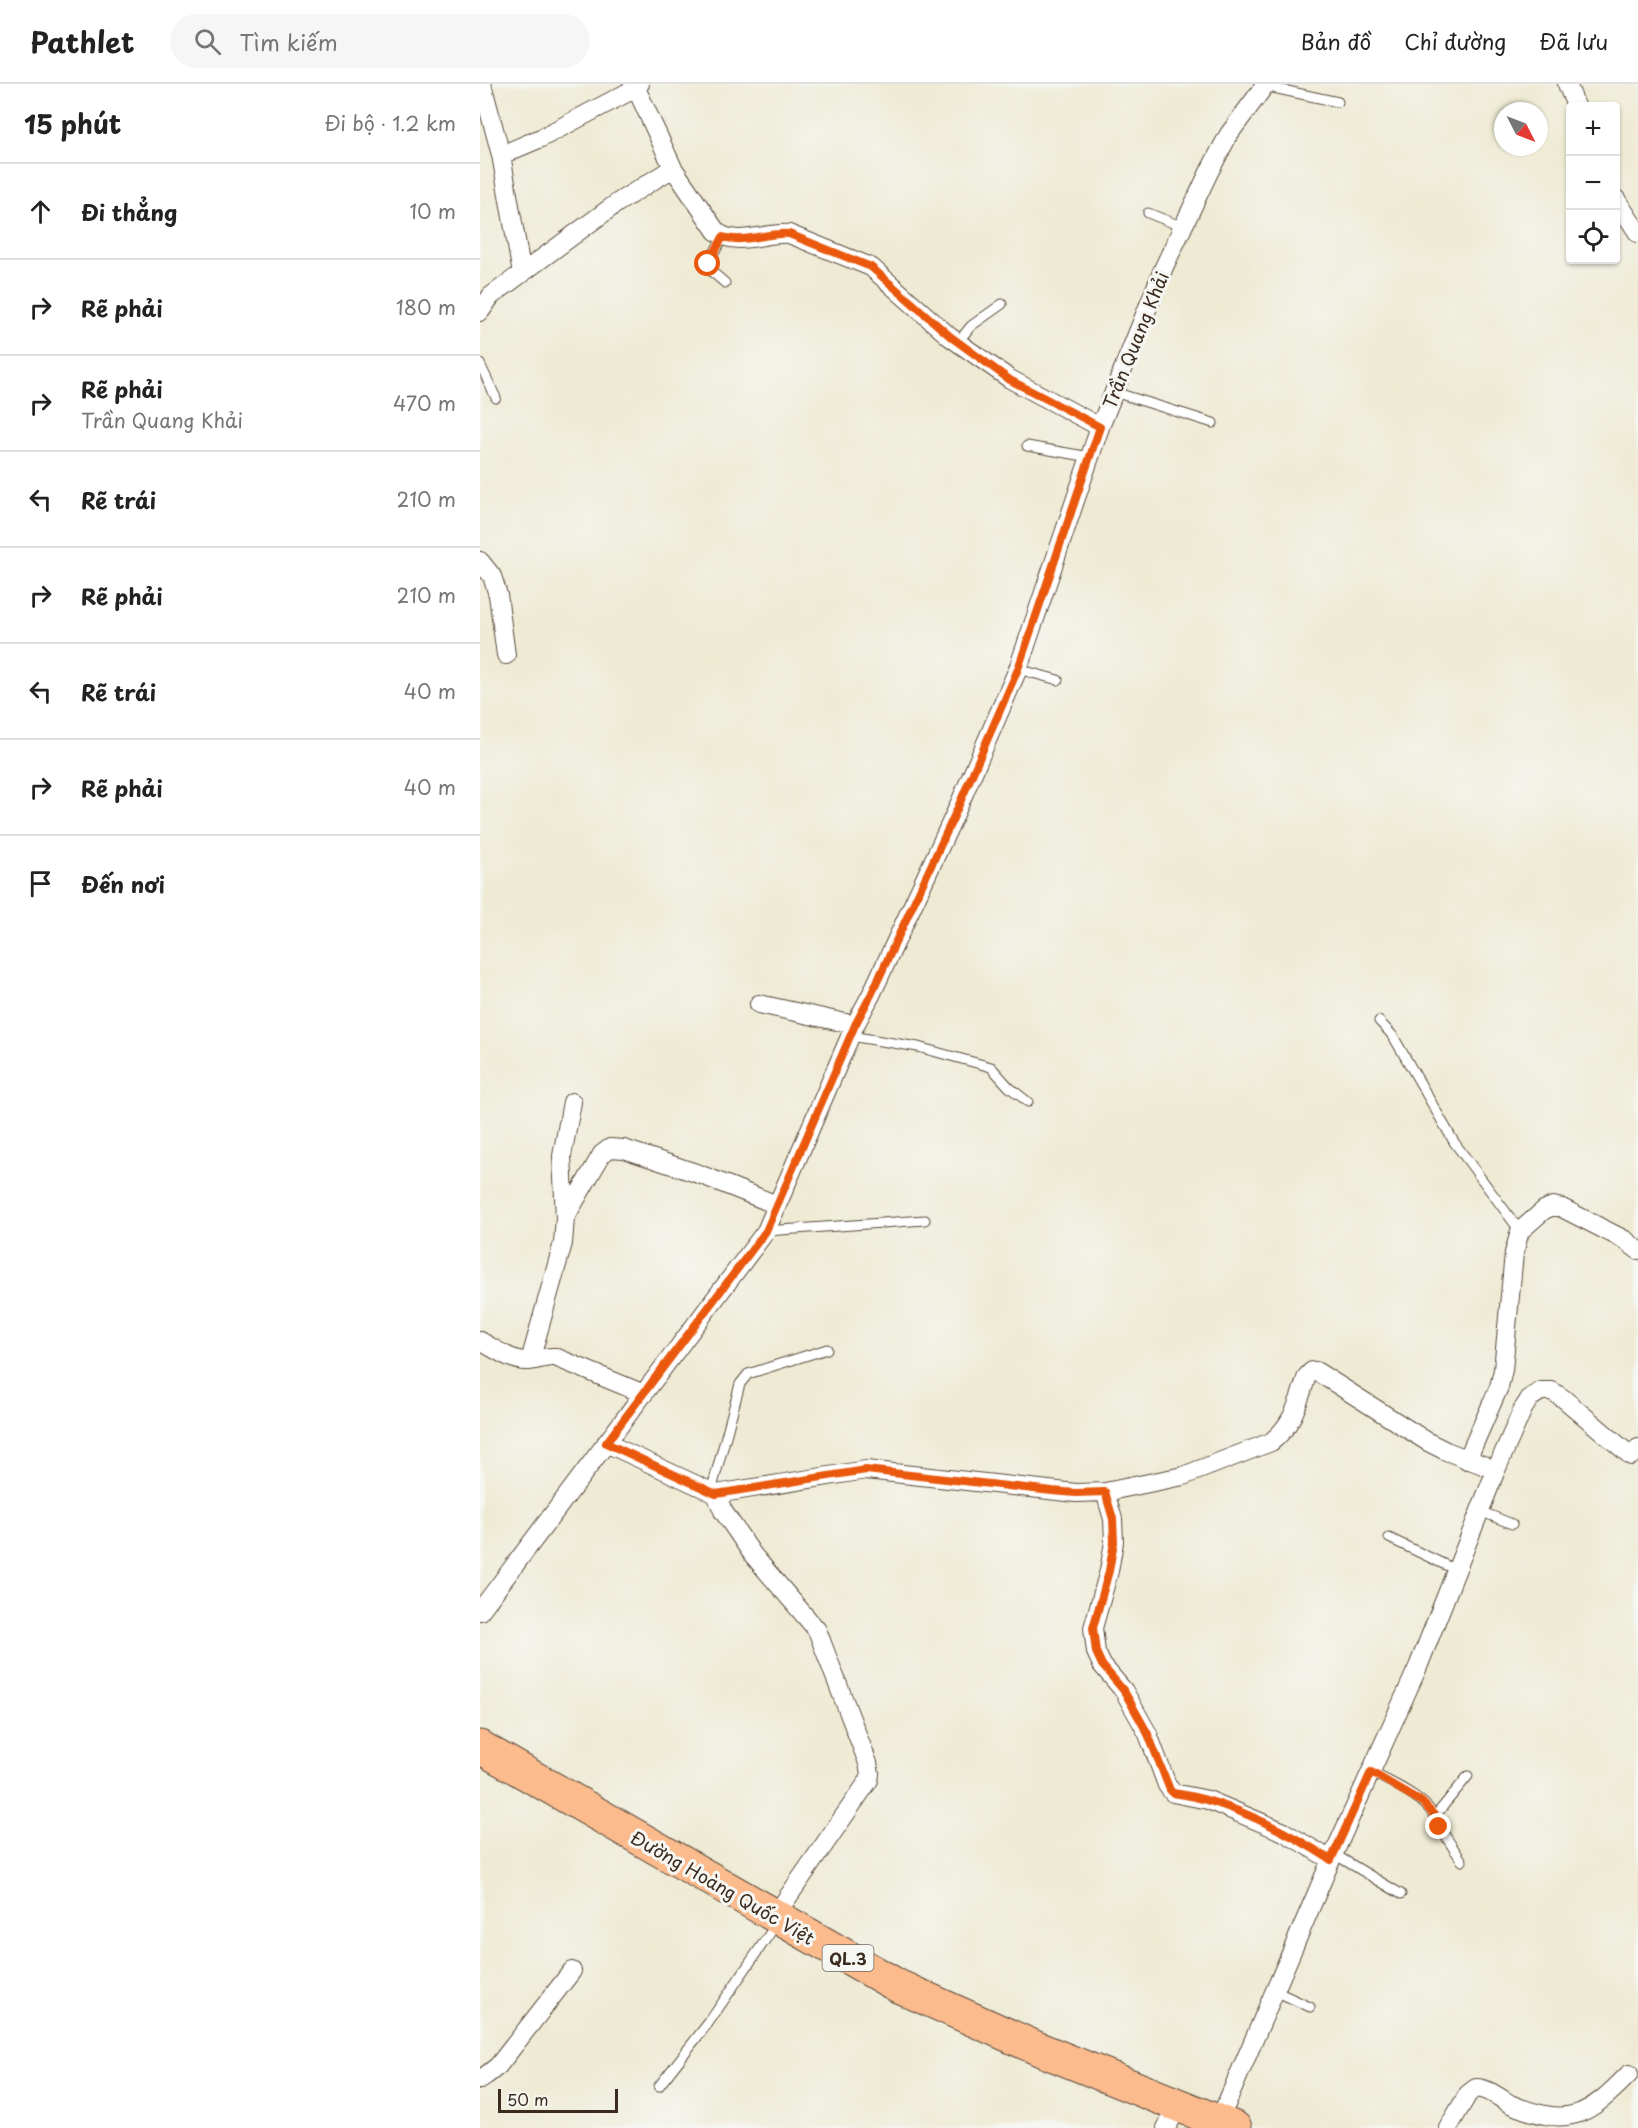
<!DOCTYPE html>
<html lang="vi">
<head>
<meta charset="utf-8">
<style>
  body { margin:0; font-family:"Playpen Sans",sans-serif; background:#f6f6f6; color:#222 }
  .controls { position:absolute; right:18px; top:18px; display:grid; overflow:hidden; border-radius:6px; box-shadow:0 2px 4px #0004 }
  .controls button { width:54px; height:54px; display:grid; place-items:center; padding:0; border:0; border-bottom:2px solid #e0e0e0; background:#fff; color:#222; font:30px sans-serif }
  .compass { position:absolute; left:1014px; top:18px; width:54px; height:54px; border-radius:50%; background:#fff; box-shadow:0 2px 4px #0004; rotate:132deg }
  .scale { position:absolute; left:18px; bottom:15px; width:120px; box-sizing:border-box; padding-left:6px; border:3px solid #3b2a1e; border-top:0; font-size:16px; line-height:21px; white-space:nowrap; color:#3b2a1e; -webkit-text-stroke:4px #f6f6f2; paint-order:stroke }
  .stop { position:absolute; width:18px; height:18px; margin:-14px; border:4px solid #ea580c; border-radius:50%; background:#fff }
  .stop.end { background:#ea580c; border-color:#fff; box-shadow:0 2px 6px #0008 }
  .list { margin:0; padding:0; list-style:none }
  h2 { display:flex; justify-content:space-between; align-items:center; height:78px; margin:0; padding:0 24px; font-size:26px }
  h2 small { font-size:20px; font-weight:400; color:#767676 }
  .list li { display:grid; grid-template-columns:39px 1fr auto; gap:18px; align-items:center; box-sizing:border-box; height:96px; padding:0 24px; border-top:2px solid #e0e0e0 }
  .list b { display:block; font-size:22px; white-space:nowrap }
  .list p { margin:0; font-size:20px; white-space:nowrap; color:#767676 }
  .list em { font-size:20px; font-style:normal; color:#767676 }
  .icon { flex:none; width:33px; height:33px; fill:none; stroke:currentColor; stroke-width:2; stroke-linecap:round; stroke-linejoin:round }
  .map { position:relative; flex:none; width:1158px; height:2044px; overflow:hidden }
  header { display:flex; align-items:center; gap:36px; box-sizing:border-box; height:84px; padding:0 30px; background:#fff; border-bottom:2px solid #e0e0e0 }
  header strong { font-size:28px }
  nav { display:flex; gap:33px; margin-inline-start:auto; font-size:21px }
  .search { width:420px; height:54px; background:#f6f6f6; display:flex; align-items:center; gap:15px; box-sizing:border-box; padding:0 21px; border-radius:33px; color:#767676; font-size:22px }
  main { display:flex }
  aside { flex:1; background:#fff }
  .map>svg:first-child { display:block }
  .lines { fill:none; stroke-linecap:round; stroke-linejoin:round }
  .lane-casing { stroke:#564739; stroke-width:11 }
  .street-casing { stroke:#564739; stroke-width:20 }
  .highway-casing { stroke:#564739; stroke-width:35 }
  .lane { stroke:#fff; stroke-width:9 }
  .street { stroke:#fff; stroke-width:18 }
  .highway { stroke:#fbbb8d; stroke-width:33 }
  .route { stroke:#ea580c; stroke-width:8 }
  .labels { text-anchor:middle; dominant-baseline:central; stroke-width:6; stroke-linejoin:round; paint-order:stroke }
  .shield { fill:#f6f6f2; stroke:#73675e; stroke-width:1.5 }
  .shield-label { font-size:16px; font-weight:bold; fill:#3b2a1e }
  .street-label { font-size:18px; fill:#3b2a1e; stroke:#f6f6f2 }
</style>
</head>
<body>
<header>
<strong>Pathlet</strong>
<div class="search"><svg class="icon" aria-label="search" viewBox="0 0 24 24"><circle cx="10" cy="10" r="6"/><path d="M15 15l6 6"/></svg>Tìm kiếm</div>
<nav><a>Bản đồ</a><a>Chỉ đường</a><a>Đã lưu</a></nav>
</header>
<main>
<aside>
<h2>15 phút<small>Đi bộ · 1.2 km</small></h2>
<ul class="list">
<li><svg class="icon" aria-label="ahead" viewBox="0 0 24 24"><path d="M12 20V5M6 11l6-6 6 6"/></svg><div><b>Đi thẳng</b></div><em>10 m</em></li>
<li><svg class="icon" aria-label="right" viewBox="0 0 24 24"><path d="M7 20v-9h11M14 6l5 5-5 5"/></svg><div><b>Rẽ phải</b></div><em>180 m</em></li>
<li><svg class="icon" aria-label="right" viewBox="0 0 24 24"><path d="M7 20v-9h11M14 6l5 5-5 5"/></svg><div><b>Rẽ phải</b><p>Trần Quang Khải</p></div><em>470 m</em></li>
<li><svg class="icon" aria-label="left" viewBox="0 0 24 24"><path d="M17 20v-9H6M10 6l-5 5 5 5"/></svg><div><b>Rẽ trái</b></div><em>210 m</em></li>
<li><svg class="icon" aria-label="right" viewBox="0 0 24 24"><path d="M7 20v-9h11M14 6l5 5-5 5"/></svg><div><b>Rẽ phải</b></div><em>210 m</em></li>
<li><svg class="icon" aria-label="left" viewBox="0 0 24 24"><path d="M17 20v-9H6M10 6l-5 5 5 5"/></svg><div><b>Rẽ trái</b></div><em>40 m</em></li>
<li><svg class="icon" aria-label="right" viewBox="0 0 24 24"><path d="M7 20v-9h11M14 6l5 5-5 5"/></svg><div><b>Rẽ phải</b></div><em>40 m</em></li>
<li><svg class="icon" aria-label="arrive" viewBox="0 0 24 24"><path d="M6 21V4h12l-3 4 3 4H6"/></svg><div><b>Đến nơi</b></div></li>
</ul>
</aside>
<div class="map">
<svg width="1158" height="2044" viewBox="0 0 1158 2044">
  <rect width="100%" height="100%" fill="#f6f6f2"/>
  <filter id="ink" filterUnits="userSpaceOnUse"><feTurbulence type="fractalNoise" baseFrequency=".0167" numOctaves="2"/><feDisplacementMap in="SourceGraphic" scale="12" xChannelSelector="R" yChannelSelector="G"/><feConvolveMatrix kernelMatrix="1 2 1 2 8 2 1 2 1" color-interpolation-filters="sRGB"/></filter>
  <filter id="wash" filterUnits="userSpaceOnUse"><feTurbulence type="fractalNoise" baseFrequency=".008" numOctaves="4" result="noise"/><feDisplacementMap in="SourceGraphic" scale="24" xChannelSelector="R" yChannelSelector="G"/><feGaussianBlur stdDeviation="1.35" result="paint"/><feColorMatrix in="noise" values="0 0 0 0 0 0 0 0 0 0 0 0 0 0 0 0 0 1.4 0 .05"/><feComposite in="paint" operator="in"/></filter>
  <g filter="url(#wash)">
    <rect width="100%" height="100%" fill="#eeead3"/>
  </g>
  <g filter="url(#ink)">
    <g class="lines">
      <g class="lane-casing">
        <path id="lane" d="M 784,2 L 858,18
          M 668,129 L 703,143
          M 243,153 L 228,180 L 231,187 L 245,199
          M 478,258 L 491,242 L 522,220
          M 0,280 L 16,314
          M 634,308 L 733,339
          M 547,362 L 610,373
          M 538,585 L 578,596
          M 899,937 L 913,952 L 974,1058 L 1040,1147
          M 370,952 L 438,963 L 511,983 L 529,1003 L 548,1018
          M 286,1147 L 445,1136
          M 231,1408 L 260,1300 L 268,1290 L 347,1265
          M 1000,1427 L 1032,1440
          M 909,1454 L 976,1486
          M 891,1688 C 910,1698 952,1716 956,1738 L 982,1777
          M 955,1732 L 988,1692
          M 854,1770 L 921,1810
          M 795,1907 L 830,1923
          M 179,2002 L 229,1938 L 297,1839"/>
      </g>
      <g class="street-casing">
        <path id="street" d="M 2,0 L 21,71 L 42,190
          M 160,0 L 156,4 L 193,84 L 236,147 C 255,164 284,148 309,150 L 391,183 L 470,253 L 530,295 L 620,343
          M 1087,0 L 1096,22
          M 21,71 L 61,54 L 156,4
          M 1136,115 L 1158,149
          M 0,228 L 11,212 L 137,119 L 193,84
          M 0,477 L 12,492 L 18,511 L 26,571
          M 279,920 L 375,941
          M 85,1134 L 122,1070 L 130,1064 L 144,1065 L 219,1090 L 297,1121
          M 0,1257 C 14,1264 32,1278 48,1277 C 59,1277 63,1272 75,1273 L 164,1310
          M 50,1277 L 83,1159 L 85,1134 L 82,1072 L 92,1018
          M 126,1359 L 236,1410 L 243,1427 L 273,1471 L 337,1546 L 388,1679 L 390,1690 L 389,1696 L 294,1833
          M 987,1376 L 1019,1303 L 1023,1286 L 1034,1169 L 1040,1147 L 1064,1126 L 1073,1122 L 1082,1124 L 1145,1156 L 1158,1166
          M 625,1408 L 633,1435 L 634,1458 L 629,1487 L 613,1544 L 616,1568 L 622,1581 L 644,1607 L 668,1650 L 687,1701 L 693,1709 L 728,1716 L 804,1748 L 851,1776
          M 236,1410 L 386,1386 L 596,1409 L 625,1408 L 703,1392 L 791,1358 C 814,1340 818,1318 827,1292 L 832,1287 L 836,1287 L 948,1358 L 966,1367 L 1016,1386
          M 0,1527 L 286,1147 L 375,941 L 391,911 L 475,730 L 538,585 L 620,343 L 684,183 L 729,88 L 749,50 L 786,0
          M 0,1996 L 18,1982 L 92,1887
          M 739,2037 L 851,1776 L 938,1583 L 1016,1386 L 1043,1325 L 1050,1314 L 1061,1307 L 1072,1307 L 1084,1315 L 1151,1372 L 1158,1364
          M 686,2044 L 699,2022
          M 968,2044 L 988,2010 L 996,2004 C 1008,2004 1020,2014 1030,2020 C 1089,2044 1107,2033 1149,1990"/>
      </g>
      <g class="highway-casing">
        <path id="highway" d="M 0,1663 L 418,1902 L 559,1965 L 755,2044"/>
      </g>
      <use href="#lane" class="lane"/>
      <use href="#street" class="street"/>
      <use href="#highway" class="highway"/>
    </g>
  </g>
  <g class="lines" filter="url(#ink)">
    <path class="route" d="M 228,180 L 243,153 C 264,160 287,148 309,150 L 391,183 L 471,253 L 530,296 L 620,343 L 538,585 L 475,730 L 391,911 L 375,941 L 286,1147 L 126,1359 L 236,1410 L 386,1386 L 572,1407 L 596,1409 L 625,1408 L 633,1435 L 634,1458 L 629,1487 L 613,1544 L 616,1568 L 622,1581 L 644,1607 L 668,1650 L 690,1706 L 693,1709 C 746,1716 807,1747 851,1776 L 891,1688 L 942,1718 L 955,1732 L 959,1743"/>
  </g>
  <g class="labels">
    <rect class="shield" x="342.5" y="1861" width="51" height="26" rx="4.5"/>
    <g class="shield-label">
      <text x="368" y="1874">QL.3</text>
    </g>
    <g class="street-label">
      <text transform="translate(655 256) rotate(-68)">Trần Quang Khải</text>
      <text transform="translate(243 1803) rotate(30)">Đường Hoàng Quốc Việt</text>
    </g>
  </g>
</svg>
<div class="controls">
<button>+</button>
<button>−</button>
<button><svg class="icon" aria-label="locate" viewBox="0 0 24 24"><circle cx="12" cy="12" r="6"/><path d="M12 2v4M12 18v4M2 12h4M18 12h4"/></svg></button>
</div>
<svg class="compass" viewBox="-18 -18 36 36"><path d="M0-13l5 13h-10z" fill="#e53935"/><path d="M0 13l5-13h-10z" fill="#767676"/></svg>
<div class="scale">50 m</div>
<div class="stop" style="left:228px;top:180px"></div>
<div class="stop end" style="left:959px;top:1743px"></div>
</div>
</main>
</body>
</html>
